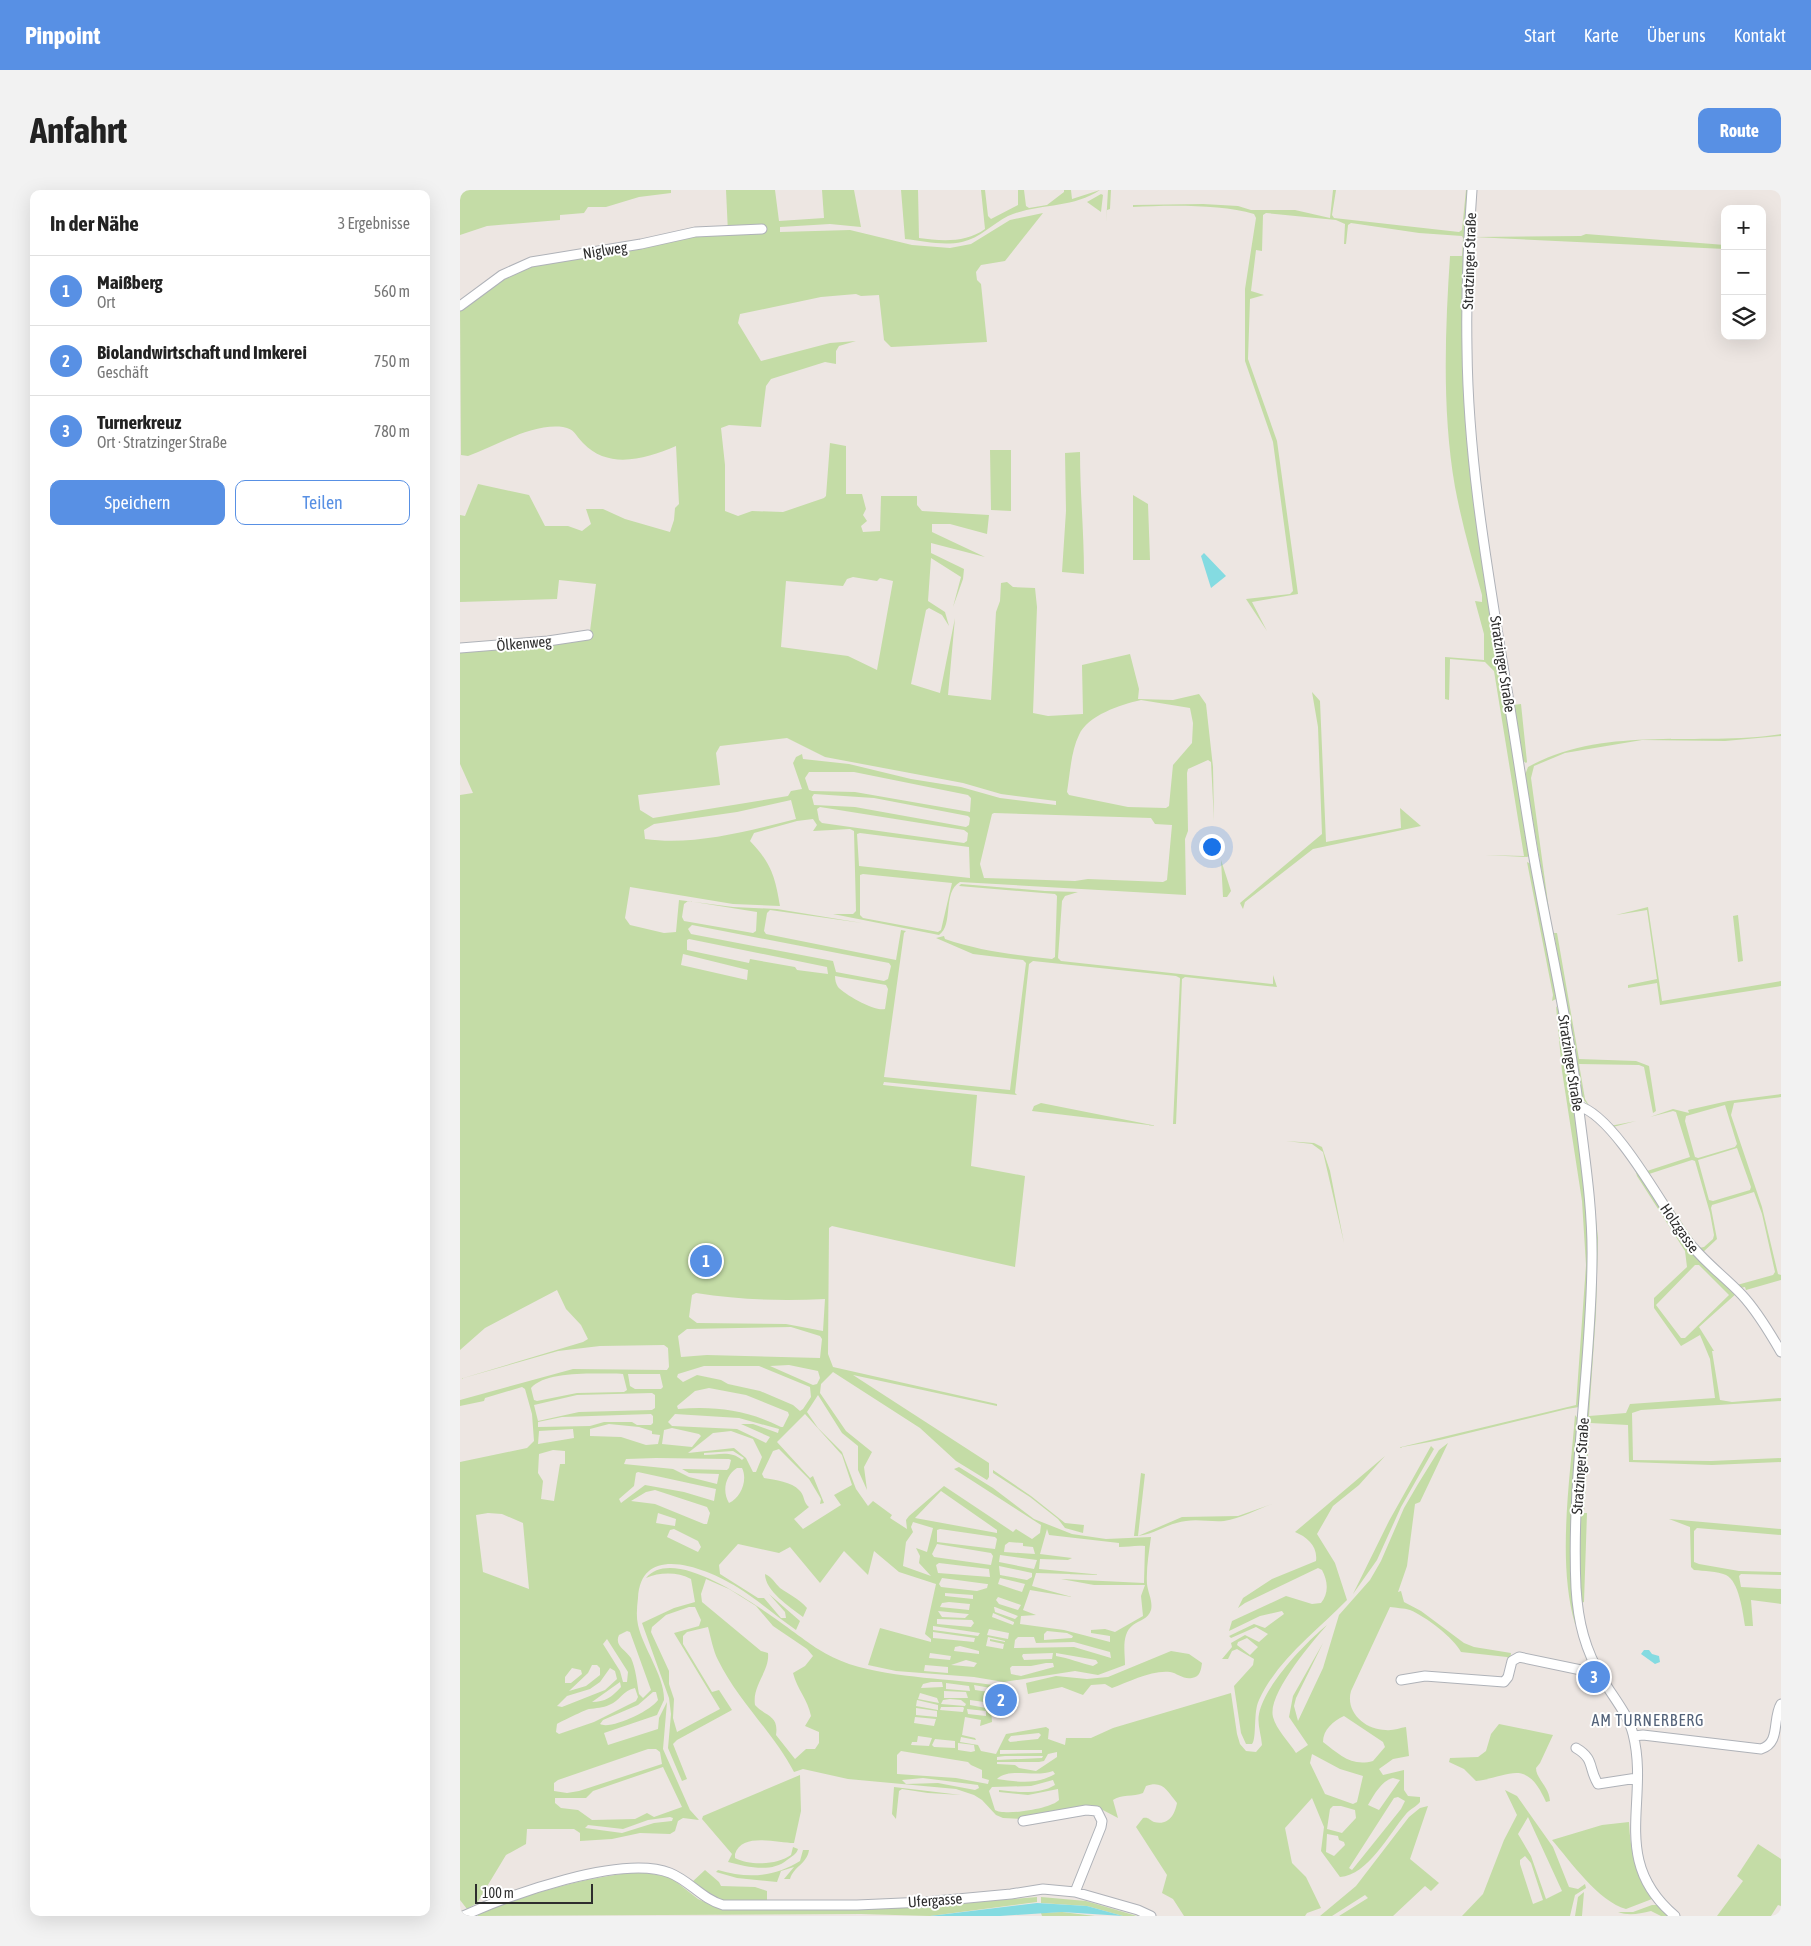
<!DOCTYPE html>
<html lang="de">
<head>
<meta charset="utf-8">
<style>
  body { margin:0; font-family:"Asap Condensed",sans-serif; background:#f2f2f2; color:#222 }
  .controls { position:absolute; right:15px; top:15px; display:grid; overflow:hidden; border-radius:10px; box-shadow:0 5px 20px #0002 }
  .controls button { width:45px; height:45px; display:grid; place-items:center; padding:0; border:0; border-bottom:1px solid #e0e0e0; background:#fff; color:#222; font:25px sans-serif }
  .scale { position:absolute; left:15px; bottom:12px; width:118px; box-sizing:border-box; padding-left:5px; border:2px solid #2e2e2e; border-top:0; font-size:14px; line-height:18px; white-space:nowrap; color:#2e2e2e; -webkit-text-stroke:4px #fff; paint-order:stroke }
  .you { position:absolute; left:751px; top:656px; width:18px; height:18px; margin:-12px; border:4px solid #fff; border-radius:50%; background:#1a73e8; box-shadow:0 0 0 8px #1a73e833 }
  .badge { display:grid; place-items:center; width:32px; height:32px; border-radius:50%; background:#5890e4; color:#fff; font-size:16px; font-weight:700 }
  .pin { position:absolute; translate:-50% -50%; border:2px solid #fff; box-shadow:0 1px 5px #0006 }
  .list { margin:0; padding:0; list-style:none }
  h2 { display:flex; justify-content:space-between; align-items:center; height:65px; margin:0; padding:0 20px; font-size:21px }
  h2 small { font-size:16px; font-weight:400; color:#767676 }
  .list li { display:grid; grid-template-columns:32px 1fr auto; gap:15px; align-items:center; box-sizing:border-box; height:70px; padding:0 20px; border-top:1px solid #e0e0e0 }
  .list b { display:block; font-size:19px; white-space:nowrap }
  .list p { margin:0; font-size:16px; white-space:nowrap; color:#767676 }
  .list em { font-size:16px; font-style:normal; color:#767676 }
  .actions { display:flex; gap:10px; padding:15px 20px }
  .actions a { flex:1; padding:11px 0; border:1px solid #5890e4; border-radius:10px; text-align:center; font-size:18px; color:#5890e4 }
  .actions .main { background:#5890e4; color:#fff }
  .icon { flex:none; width:28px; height:28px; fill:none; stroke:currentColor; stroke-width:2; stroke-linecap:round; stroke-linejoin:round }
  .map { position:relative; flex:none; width:1321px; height:1726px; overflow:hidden; border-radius:10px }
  header { display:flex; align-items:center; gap:30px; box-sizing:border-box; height:70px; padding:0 25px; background:#5890e4; color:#fff }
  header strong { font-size:24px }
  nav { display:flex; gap:28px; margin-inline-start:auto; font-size:18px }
  .intro { display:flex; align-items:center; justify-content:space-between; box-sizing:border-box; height:120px; padding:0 30px }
  h1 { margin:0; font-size:35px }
  .button { padding:12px 22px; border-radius:10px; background:#5890e4; color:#fff; font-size:18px; font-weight:700 }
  main { display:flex; gap:30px; padding:0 30px }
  aside { flex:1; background:#fff; border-radius:10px; box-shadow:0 5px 20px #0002 }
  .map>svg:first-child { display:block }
  .green { fill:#c4dca6; fill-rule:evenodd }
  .water { fill:#84dbe1 }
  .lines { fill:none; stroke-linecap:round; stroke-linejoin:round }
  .street-casing { stroke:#afb2b8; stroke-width:11 }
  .street { stroke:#fff; stroke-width:9 }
  .labels { text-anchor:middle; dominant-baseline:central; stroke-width:4; stroke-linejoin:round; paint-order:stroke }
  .street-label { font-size:15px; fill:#2e2e2e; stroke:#fff }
  .neighbourhood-label { font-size:16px; letter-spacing:1px; fill:#536279; stroke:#fff }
</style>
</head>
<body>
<header>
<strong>Pinpoint</strong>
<nav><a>Start</a><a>Karte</a><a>Über uns</a><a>Kontakt</a></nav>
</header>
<div class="intro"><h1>Anfahrt</h1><a class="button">Route</a></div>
<main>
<aside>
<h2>In der Nähe<small>3 Ergebnisse</small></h2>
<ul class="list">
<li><span class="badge">1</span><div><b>Maißberg</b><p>Ort</p></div><em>560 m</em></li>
<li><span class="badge">2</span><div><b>Biolandwirtschaft und Imkerei</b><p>Geschäft</p></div><em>750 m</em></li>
<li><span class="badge">3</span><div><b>Turnerkreuz</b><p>Ort · Stratzinger Straße</p></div><em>780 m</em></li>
</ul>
<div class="actions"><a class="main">Speichern</a><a>Teilen</a></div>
</aside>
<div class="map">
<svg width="1321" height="1726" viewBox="0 0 1321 1726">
  <rect width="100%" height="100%" fill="#ede6e2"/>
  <path class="green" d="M 0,0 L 211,0 L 211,3 L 179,7 L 146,17 L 128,17 L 124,23 L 100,25 L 100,30 L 27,36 L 0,45 Z
    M 266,0 L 315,0 L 319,31 L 364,28 L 362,0 L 394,0 L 401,37 L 370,34 L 320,37 L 320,42 L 390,40 L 452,55 L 490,58 L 511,54 L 550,30 L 583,23 L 545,71 L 521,75 L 516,82 L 517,90 L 521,94 L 527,152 L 431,157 L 424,150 L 419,105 L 401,106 L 396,104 L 361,107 L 280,124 L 278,133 L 301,171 L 370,153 L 396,151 L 379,156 L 376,161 L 376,174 L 365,172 L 311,189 L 306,196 L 301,237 L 269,235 L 261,238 L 265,275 L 265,321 L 278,326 L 292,321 L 323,322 L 364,308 L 366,306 L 370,253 L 386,256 L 386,304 L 402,304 L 406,319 L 403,325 L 407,331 L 401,336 L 403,342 L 420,341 L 421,306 L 457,306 L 457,315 L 462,321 L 529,325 L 527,344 L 490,334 L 472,334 L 472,342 L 525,367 L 471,353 L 471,363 L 504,379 L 503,389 L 493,417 L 501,387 L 471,368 L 468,411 L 485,422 L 489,436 L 482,425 L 469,418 L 466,420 L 451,494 L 480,503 L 495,428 L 488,505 L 531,510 L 536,422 L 540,411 L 541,393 L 547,392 L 553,397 L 575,398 L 577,417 L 573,523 L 588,526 L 623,524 L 622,475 L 670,464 L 679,499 L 678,509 L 713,510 L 739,504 L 746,514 L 753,577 L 754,631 L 751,572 L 748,570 L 728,579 L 727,583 L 728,641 L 725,649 L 726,705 L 500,692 C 482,702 494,735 479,745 L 373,724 L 393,724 L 396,721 L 394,641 L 390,639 L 353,641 L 357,635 L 353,629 L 337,631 L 294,643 L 290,651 C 311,673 315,686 320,716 L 273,714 L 170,697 L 165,728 L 170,735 L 204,743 L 216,742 L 219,710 L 273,717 L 317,719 L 402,733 L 310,720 L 307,723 L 304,741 L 306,744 L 436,770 L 441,740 L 446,741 L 444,743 L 424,887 L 550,900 L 566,773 L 563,770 L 513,764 L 476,748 L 484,746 L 485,749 C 520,761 555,765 592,769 L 595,767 L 597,706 L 595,704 L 499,696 L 501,694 L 585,701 L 618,702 L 605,706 L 602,711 L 598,768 L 601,771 L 813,794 L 813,785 L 817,797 L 725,787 L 722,789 L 716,934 L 713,934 L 720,788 L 716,786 L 573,771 L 569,774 L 555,903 L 557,905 L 424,892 L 423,895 L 517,905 L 511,976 L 565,986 L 555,1077 L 372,1036 L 369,1038 L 368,1164 L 373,1177 L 537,1214 L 537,1216 L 393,1185 L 529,1273 L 529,1287 L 527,1290 L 496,1271 L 460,1238 L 373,1182 L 361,1194 L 360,1203 L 386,1241 L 412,1262 L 404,1277 L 407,1300 L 398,1280 L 398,1256 L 382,1243 L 358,1205 L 347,1222 L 358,1238 L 382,1262 L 396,1299 L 408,1316 L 413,1311 L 432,1325 L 430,1328 L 447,1339 L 446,1330 L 449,1326 L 484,1296 L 553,1342 L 556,1339 L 572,1349 L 580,1343 L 581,1335 L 494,1279 L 499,1277 L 533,1298 L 574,1329 L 612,1344 L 646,1349 L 691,1347 C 689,1362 686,1379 687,1394 C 688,1403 693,1411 691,1420 C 688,1429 680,1430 673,1435 C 661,1444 665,1462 665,1475 L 638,1485 L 615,1481 L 544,1492 L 514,1487 L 436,1481 L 408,1475 L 420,1438 L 471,1452 L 471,1449 L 465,1444 L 476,1394 L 439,1382 L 414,1361 L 408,1385 L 384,1361 L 360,1393 L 330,1357 L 319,1363 L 278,1354 L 259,1375 L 260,1384 L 298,1408 L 304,1408 L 321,1428 L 326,1428 L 325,1422 L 309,1404 L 340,1431 L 336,1440 C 316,1426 298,1410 277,1397 C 248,1379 181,1351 178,1408 C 177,1417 176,1426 178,1435 C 183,1458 205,1487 204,1510 L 197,1525 L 144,1543 L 148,1555 L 198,1539 L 199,1528 L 207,1512 L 203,1559 L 230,1620 L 239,1630 L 223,1628 L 218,1631 L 215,1641 L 210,1644 L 180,1643 L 152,1649 L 120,1651 L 120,1643 L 114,1639 L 67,1639 L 66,1654 L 46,1665 L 17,1713 L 7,1719 L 0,1710 L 0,1272 L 67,1258 L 74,1251 L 72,1224 L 65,1199 L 62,1197 L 25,1208 L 24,1211 L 0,1216 L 0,1210 L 113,1179 L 207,1180 L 209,1177 L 208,1158 L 204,1155 L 140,1156 L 98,1161 L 0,1189 L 123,1152 L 128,1149 L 121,1135 L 106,1119 L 97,1100 L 25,1138 L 0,1160 L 0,605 L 13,603 L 0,574 L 0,461 L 129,449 L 136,394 L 99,390 L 97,409 L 0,412 L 0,325 L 5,326 L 18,294 L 69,305 L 85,336 L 108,336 L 122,341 L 131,334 L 126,319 L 143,319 L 165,329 L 210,342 L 214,330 L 215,318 L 219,314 L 216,256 C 185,269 149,280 123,253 C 115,245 115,239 103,237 C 71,233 37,256 8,266 L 1,265 L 0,119 L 43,87 L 71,75 L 235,46 L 268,43 ZM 393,387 L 417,391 L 420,388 L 433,391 L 417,480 L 388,466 L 321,457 L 326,391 L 383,396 L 387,389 ZM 681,510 L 730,518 L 733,533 L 732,553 L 713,575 L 709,616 L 706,618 L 668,617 L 609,605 L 607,602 C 610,584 611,561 619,545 C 628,525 660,515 681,510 ZM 327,548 L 365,567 L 503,593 L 541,604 L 596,611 L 596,615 L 540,608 L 501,597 L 451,589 L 389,574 L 343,569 L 342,564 L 336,567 L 333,573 L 342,599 L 331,601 L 328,606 L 193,628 L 180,620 L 178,605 L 260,595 L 256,563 L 260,556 ZM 349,582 L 394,582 L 508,605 L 511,608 L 510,622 L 395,602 L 352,601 L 349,600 L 345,588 ZM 354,604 L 414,608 L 508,626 L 510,628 L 509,635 L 506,637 L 395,617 L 354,615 L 352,607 ZM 331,610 L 336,629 C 288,641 234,656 185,649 L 184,640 L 194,634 L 277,622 ZM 360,617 L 504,640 L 508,643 L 507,651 L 504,653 L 362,633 L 359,630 L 357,619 ZM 534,623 L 691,628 L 695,634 L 712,635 L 707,690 L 703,692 L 628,689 L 615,691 L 524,688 L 520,674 L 532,624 ZM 400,643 L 509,657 L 510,688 L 399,676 L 397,644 ZM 403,684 L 492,693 L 481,740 L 478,742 L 403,728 L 400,725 L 400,685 ZM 228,711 L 297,722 L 296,741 L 293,743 L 224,731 L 222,727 L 224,714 ZM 232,735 L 429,773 L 431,776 L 428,789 L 424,791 L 376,782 L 373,771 L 231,744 L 228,739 ZM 229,749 L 367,777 L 368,784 L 337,780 L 335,777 L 290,769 L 289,773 L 227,760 L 227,750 ZM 223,764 L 288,780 L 287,790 L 221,775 ZM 375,786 L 426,795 L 428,799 L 425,819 C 416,822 385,805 378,797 C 376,794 375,790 375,786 ZM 236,1103 C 280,1110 321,1111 365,1109 L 363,1141 L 326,1134 L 237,1133 L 229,1127 L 232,1105 ZM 331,1137 L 360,1146 L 362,1149 L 360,1168 L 247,1165 L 221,1167 L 218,1146 L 227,1139 ZM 329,1175 L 358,1181 L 360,1188 L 357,1194 L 353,1195 L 310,1176 ZM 244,1176 L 299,1176 L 350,1197 L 351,1207 L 343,1219 L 340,1221 L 333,1215 L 300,1201 L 268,1194 L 261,1190 L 237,1185 L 223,1192 L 217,1187 L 218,1184 ZM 163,1184 L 167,1200 L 164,1202 L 117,1203 L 77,1211 L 74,1210 L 71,1198 C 87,1180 141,1184 163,1184 ZM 168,1184 L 200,1184 L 203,1197 L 201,1199 L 175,1199 L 170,1196 ZM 249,1198 L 286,1205 L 328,1222 L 329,1225 L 323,1237 L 321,1237 C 287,1220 256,1216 218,1219 L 217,1216 L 235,1201 ZM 192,1203 L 195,1205 L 195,1218 L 192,1220 L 119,1222 L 78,1231 L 74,1215 L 117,1205 ZM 191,1224 L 193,1226 L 193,1233 L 191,1235 L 177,1235 L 172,1232 L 144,1232 L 130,1236 L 78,1237 L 78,1232 L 102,1227 ZM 215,1224 L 279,1228 L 319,1239 L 318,1243 L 293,1234 L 281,1234 L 310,1247 L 306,1253 L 277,1239 L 212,1236 L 208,1232 ZM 345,1224 L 382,1265 L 392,1295 L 374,1305 L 381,1315 L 343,1339 L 334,1329 L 349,1317 C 343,1313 345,1305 339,1300 C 332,1292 315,1290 304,1288 L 302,1284 L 313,1261 L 319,1259 L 349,1289 L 361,1309 L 360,1314 L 364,1313 L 353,1286 L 350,1288 L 317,1252 ZM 149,1234 L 179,1237 L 192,1241 L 192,1244 L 200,1245 L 198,1254 L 186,1255 L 161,1247 L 130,1246 L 130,1239 ZM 212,1238 L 239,1244 L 241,1246 L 232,1257 L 202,1254 L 204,1240 ZM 113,1239 L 114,1248 L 78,1254 L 79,1241 ZM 271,1241 L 293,1249 L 302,1267 L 296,1282 L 293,1282 L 286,1268 L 274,1258 L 228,1263 L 253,1243 ZM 93,1260 L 105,1261 L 105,1274 L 100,1274 L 94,1311 L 81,1309 L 83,1291 L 78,1283 L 79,1264 ZM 273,1261 L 284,1268 L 282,1270 C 271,1260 258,1265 244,1265 L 244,1263 ZM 196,1268 L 269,1269 L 271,1270 L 269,1278 L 267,1280 L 222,1279 L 229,1283 L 259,1284 L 257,1294 L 229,1287 L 213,1279 L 164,1274 L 166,1269 ZM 277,1278 L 282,1278 C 288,1290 281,1308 269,1313 C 262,1301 265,1286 277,1278 ZM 178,1282 L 256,1299 L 254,1311 L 224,1302 L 185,1295 L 161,1313 L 159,1309 L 174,1296 L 176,1283 ZM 195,1300 L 247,1317 L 250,1323 L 247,1334 L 244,1334 L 195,1314 L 171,1311 L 186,1302 ZM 481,1301 L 537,1340 L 537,1343 L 455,1328 ZM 28,1323 L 42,1324 L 63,1333 L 69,1399 L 23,1382 L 16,1325 ZM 198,1323 L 216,1329 L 215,1336 L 196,1333 ZM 453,1332 L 473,1338 L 467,1362 L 456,1358 L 460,1366 L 459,1373 L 471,1386 L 443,1376 L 446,1352 L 453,1342 L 451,1337 ZM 214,1339 L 238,1351 L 241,1357 L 238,1362 L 207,1347 L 210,1340 ZM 480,1339 L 535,1347 L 537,1349 L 535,1359 L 477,1352 L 477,1340 ZM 587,1339 L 589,1345 L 659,1353 L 659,1357 C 669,1357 675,1355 685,1356 L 684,1393 L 601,1389 L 634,1395 L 685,1395 L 681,1406 L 683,1426 L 655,1442 L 645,1439 L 631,1440 L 631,1443 L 650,1446 L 650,1452 L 604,1440 L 560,1434 L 561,1426 L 576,1425 L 563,1420 L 570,1400 L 612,1407 L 572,1396 L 576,1383 L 643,1385 L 579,1379 L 580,1369 L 608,1370 L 612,1368 L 580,1364 ZM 549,1352 L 563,1353 L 563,1356 L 573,1357 L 575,1364 L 544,1362 L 545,1355 ZM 477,1354 L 531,1363 L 533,1366 L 531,1375 L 474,1367 L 472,1364 ZM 540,1365 L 577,1370 L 574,1379 L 539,1372 ZM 479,1373 L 529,1379 L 530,1387 L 478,1383 L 476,1375 ZM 539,1376 L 572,1383 L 572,1387 L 567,1390 L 540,1385 ZM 482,1388 L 527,1394 L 528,1394 L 527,1398 L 517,1401 L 481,1397 L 479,1394 ZM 540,1388 L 565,1394 L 562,1402 L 538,1394 ZM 485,1403 L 513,1405 L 513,1409 L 485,1406 ZM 538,1407 L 561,1415 L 558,1420 L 539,1414 L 536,1410 ZM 489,1412 L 510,1414 L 509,1420 L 480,1417 L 482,1413 ZM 534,1417 L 535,1417 L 558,1426 L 555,1429 L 535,1422 ZM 478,1421 L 508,1424 L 509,1424 L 505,1428 L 482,1427 ZM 533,1423 L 554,1432 L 554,1433 L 553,1435 L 532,1427 ZM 477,1429 L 512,1430 L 514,1433 L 511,1437 L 477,1434 ZM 473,1436 L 520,1443 L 518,1446 L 473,1440 ZM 529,1439 L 549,1443 L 548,1449 L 527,1445 ZM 167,1441 L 170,1442 L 191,1500 L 183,1508 L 179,1504 C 177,1493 176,1479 171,1468 C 166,1460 154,1456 159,1445 ZM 587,1441 L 607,1443 L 613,1446 L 612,1448 L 584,1450 L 584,1444 ZM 473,1442 L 515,1448 L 514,1452 L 473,1448 ZM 528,1447 L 545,1451 L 545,1452 L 530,1449 L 530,1451 L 544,1454 L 543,1459 L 526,1456 ZM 558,1447 L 574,1447 L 576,1453 L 614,1452 L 650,1462 L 651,1468 L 614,1457 L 554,1458 L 555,1450 ZM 147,1449 L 168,1482 L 167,1492 L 163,1492 L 160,1481 L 143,1454 ZM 500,1456 L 519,1461 L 519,1464 L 494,1461 L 495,1457 ZM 470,1463 L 491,1466 L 490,1470 L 469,1468 ZM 593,1463 L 592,1469 L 564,1470 L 562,1466 L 563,1464 ZM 596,1463 L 636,1470 L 638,1473 L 633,1476 C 620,1473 609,1468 596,1466 ZM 506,1470 L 517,1473 L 514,1477 L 491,1475 ZM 586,1473 L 593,1473 L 594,1477 L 561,1486 L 551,1484 L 550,1478 L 552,1476 L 571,1476 ZM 132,1475 L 137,1475 L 140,1478 L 140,1485 L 126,1496 L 109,1501 L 128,1483 ZM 465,1475 L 488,1477 L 488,1483 L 464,1481 ZM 112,1478 L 121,1480 L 122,1484 L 111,1493 L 105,1493 L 105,1487 ZM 150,1478 L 155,1481 L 157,1489 L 145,1500 L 102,1517 L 97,1516 L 107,1506 L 130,1499 L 140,1492 ZM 160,1492 L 161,1497 C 152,1507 145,1512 132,1512 ZM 175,1498 L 178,1507 L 176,1511 L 134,1532 L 99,1544 L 96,1542 L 97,1534 C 102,1531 125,1520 129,1519 C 136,1518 143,1518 149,1515 C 160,1511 163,1500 175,1498 ZM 193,1502 L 196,1502 L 198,1510 C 191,1521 150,1540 140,1534 L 143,1530 L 178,1515 ZM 188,1559 L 196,1559 L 200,1562 L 202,1574 L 119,1601 L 107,1603 L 94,1601 L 94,1593 L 98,1590 ZM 203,1577 L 222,1617 L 194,1627 L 187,1623 L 175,1629 L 132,1630 L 118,1620 L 101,1618 L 95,1613 L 95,1608 L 126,1608 L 133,1601 ZM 210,1627 L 213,1628 L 212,1631 L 194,1633 L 162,1643 L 125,1638 L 128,1635 L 163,1639 L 188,1630 Z
    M 441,0 L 458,0 L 459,48 C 481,51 506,53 525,39 L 521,0 L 525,0 L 528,26 L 531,29 L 558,15 L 558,0 L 564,0 L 566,16 L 569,18 L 587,15 L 604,2 L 604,0 L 611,0 L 612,9 L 640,0 C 612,19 578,13 548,26 C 532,34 520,48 502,52 C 483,56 463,51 445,49 Z
    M 648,0 L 651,0 L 650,19 L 647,20 L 646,34 Z
    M 873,0 L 876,0 L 872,25 L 874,28 L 999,42 L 1002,40 L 1006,0 L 1009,0 L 1008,238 L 1069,666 L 1067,667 L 1025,665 L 1064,666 L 1034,481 L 1025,472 L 990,469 L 989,510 L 985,509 L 985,467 L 1024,470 L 1024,444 L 1015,411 L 1022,412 L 1022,405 C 1012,369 1002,334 995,297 C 982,222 985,142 990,66 L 1002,66 L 1003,48 L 1002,46 L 959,43 L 891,33 L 888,35 L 886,54 L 884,54 L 885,34 L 876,30 L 806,23 L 803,25 L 802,61 L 796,60 L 791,101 L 804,105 L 790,109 L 788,169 L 817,251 L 838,404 L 792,412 L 807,441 L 786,409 L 830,404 L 833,401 L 813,252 L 785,171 L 785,99 L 796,28 L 794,24 C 761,14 707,15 673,17 L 673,15 L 743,14 L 778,16 L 791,20 L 835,20 L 870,28 Z
    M 641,4 L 643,5 L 641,22 L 627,12 Z
    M 1126,44 L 1265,55 L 1265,59 L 1013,47 L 1121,46 Z
    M 530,260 L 551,260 L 551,321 L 531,320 Z
    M 620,262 C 620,303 624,342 624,384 L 602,382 L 606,321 L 605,263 Z
    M 673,305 L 688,314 L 690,370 L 673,370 Z
    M 852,502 L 860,511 L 866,652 L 941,638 L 940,618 L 961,636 L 853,659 L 785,712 L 783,719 L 780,713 L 862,644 L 858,537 Z
    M 1061,514 L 1067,572 L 1066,573 L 1062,570 L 1053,515 Z
    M 1321,544 L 1321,546 L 1265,551 L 1182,550 L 1105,563 L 1074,576 L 1071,588 L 1091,735 L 1065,585 L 1068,577 C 1145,534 1238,557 1321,544 Z
    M 761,670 L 771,701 L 767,707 L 763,707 Z
    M 1067,672 L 1073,675 L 1098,808 L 1092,811 L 1093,805 Z
    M 1188,717 L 1202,811 L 1321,791 L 1321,796 L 1200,815 L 1197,793 L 1168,798 L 1168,795 L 1197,789 L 1187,720 L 1156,725 Z
    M 1278,725 L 1283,771 L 1278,772 L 1273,726 Z
    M 1094,743 L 1097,743 L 1119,869 L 1176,871 L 1189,876 L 1196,921 L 1193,923 L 1184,877 L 1179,875 L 1119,874 L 1125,909 L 1130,917 L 1122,908 Z
    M 1096,816 L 1099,821 C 1112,904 1129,990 1130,1075 C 1130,1120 1124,1167 1121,1212 L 1119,1217 L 1107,1219 L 980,1250 L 937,1258 L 1116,1215 L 1126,1075 L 1122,1011 L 1102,881 Z
    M 1321,904 L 1321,907 L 1274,913 L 1271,925 L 1302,1017 L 1318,1084 L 1321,1085 L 1321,1090 L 1286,1100 L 1285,1097 L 1280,1098 L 1277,1095 L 1313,1085 L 1315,1082 L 1302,1024 L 1294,1002 L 1252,1015 L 1251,1018 L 1257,1049 L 1241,1064 L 1150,936 L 1176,931 L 1153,937 L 1167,952 L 1187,981 L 1230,967 L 1216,922 L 1213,921 L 1190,927 L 1213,919 L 1229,923 L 1228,920 L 1268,911 ZM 1265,915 L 1277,954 L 1275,957 L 1238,968 L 1235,967 L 1225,931 L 1226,926 ZM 1277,958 L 1291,997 L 1290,1000 L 1253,1011 L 1249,1010 L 1238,970 ZM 1232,970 L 1235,971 L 1250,1023 L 1254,1045 L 1253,1049 L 1244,1057 L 1239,1058 L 1189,984 Z
    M 581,913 L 697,936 L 572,921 L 574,916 Z
    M 1124,922 L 1138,1048 L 1136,1123 L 1129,1226 L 1166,1223 L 1170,1214 L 1255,1208 L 1250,1169 L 1240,1145 L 1221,1156 L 1194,1118 L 1194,1108 L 1227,1077 L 1225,1061 L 1177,986 L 1172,969 L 1222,1047 L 1277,1103 L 1239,1137 L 1254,1161 L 1252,1161 L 1260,1210 L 1272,1212 L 1321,1208 L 1321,1211 L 1181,1220 L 1172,1223 L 1173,1270 L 1251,1271 L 1321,1268 L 1321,1272 L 1252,1275 L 1169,1272 L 1168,1235 L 1130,1233 L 1124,1323 L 1127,1323 L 1124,1412 L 1121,1413 L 1118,1356 L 1136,1076 L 1123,924 ZM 1235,1075 L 1239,1075 L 1269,1105 L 1225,1148 L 1221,1148 L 1196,1115 Z
    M 826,951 L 854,953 L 862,957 L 870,981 L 884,1053 L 863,962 L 852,954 Z
    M 1115,1225 L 1119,1230 L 1111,1356 L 1115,1434 C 1097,1372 1110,1290 1115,1225 Z
    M 988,1253 L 960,1312 L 955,1314 L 947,1376 L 938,1402 L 941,1401 L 944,1412 L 961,1421 L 1004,1453 L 1014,1457 L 1051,1463 L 1050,1470 L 1047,1467 L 1001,1462 C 994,1448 965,1426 950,1420 C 944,1418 936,1418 930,1417 L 891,1501 C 885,1522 905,1540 926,1540 C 932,1541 940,1538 946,1537 L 949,1566 L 933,1569 L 919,1579 L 923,1585 L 944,1580 L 944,1600 L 948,1606 L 960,1607 L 960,1612 C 956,1617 950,1619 946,1624 C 929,1644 908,1685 880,1687 L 861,1661 L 864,1637 L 852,1608 L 825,1638 L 832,1673 L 846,1687 L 861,1718 L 847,1723 L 845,1726 L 724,1726 L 713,1709 L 702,1703 L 707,1685 L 676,1637 L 683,1628 C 689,1627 689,1630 694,1632 C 709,1636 715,1624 717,1613 C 707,1601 703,1590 686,1596 L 683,1603 C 673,1607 661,1604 653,1610 L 658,1628 L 639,1618 L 563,1629 L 543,1628 L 536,1625 L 522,1610 L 514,1605 L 496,1599 L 388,1589 L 343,1579 L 334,1582 C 313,1542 278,1511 258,1470 C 253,1460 251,1448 248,1437 L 227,1442 L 223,1446 L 223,1454 L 252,1502 L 259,1500 L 272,1520 L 217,1550 L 213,1554 L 227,1589 L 222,1591 L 208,1558 L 211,1524 L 209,1508 L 182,1433 L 214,1418 L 235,1412 L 231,1389 C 218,1382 200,1382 186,1388 C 220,1348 328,1440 358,1459 C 367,1465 378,1470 389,1474 C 438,1489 489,1488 539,1496 L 539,1505 L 531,1506 L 531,1513 L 510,1510 L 510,1515 L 531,1519 L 532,1532 L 520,1536 L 521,1530 L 505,1527 L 502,1545 L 515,1548 L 516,1550 L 501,1547 L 500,1552 L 518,1555 L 521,1561 L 536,1564 L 546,1544 L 586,1537 L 589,1539 L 588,1549 L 605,1555 L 606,1548 L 631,1548 L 653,1538 L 771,1503 L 777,1544 L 780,1554 L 786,1561 L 796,1562 L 802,1555 C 801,1544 797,1534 799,1524 C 804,1496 846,1452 867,1435 C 853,1451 807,1504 813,1527 C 816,1539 829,1552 836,1563 L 848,1555 L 829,1527 L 833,1506 L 863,1453 L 836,1508 L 834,1516 L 838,1531 L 863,1478 L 879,1425 L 910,1390 L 921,1371 L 944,1318 L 958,1294 L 979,1260 ZM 246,1389 L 269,1399 L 296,1416 L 313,1436 L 347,1459 L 353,1466 L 345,1476 L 333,1483 C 337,1499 348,1510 351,1526 L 345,1536 L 359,1542 L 359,1553 L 355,1559 L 346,1559 L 335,1569 L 316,1545 C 319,1525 306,1527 295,1515 C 292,1495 310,1481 308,1463 L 301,1461 L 242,1412 L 241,1404 ZM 229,1417 L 235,1417 L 241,1430 L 239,1436 L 214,1443 L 260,1519 L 217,1542 L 213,1528 L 214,1509 L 209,1494 L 209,1481 L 191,1442 L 192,1437 L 206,1425 ZM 471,1492 L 482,1492 L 483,1497 L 461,1498 L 463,1494 ZM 486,1493 L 509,1496 L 510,1501 L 486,1499 ZM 514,1495 L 536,1499 L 536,1503 L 515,1500 ZM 484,1501 L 506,1502 L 508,1508 L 484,1508 ZM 460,1503 L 477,1508 L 479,1513 L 458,1509 ZM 490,1509 L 501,1510 L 506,1514 L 505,1516 L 481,1514 L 483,1510 ZM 457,1510 L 478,1515 L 478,1520 L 456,1516 ZM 481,1517 L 503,1517 L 504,1518 L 503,1522 L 480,1520 ZM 456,1518 L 477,1521 L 477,1527 L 456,1525 ZM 507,1519 L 526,1521 L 526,1526 L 508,1524 ZM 884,1526 L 923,1552 L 925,1557 L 913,1571 C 891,1577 879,1564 863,1552 C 863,1540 873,1531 884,1526 ZM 455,1527 L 476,1529 L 474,1536 L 454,1533 ZM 579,1543 L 581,1545 L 578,1549 L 550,1552 L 548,1550 L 551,1546 ZM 458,1546 L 472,1548 L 469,1556 L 451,1555 L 452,1552 L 457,1552 ZM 475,1549 L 495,1551 L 495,1558 L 474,1557 L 472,1555 ZM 498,1553 L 514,1555 L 515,1561 L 511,1562 L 498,1560 ZM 540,1560 L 582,1560 L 582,1563 L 540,1564 ZM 441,1561 L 508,1572 L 511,1575 L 522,1580 L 522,1588 L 529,1590 L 528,1594 L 496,1588 L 437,1584 L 437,1565 ZM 597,1562 L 597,1567 L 576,1581 L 559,1578 L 555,1575 L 537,1574 L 537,1572 L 579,1572 L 584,1571 L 588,1564 ZM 852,1564 L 880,1579 L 903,1586 L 897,1612 L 893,1614 L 865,1604 L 850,1573 ZM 545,1566 L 583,1566 L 582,1568 L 537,1570 L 537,1567 ZM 593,1581 L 595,1584 C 576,1595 558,1592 537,1589 C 549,1577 575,1588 593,1581 ZM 463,1588 L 518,1595 L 519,1598 L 515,1600 L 478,1593 L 446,1594 L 442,1590 ZM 933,1588 L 940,1590 L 919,1620 L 908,1615 C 914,1605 921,1591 933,1588 ZM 593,1590 L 595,1595 C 579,1605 556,1602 539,1600 L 539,1602 L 568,1605 L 598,1599 L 599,1610 C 591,1619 544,1626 535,1620 L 529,1601 L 532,1597 L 571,1596 ZM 938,1607 L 945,1611 L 941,1619 L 892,1680 L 889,1678 L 934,1608 ZM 873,1616 L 881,1616 L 895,1620 L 896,1628 L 882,1643 L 867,1639 L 870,1619 ZM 867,1644 L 878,1646 L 879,1650 L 884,1652 L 885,1655 L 874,1666 L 866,1662 Z
    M 971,1256 L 974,1259 L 941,1317 L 917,1370 L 893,1404 L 929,1331 Z
    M 925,1266 L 899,1295 L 873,1316 L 857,1344 L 875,1373 L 887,1410 C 856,1442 818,1469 799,1510 C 793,1522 797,1548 792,1554 L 786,1554 L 781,1543 L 774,1496 L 793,1475 L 794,1469 L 777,1459 L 772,1461 L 768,1469 L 762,1469 L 772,1457 L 771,1453 L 785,1445 L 799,1452 L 808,1444 L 796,1437 L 771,1448 L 769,1446 L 794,1434 L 805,1438 L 824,1424 L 822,1421 L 800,1426 L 769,1441 L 772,1431 L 826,1406 L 852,1414 L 861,1413 C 869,1403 868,1391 862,1380 L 858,1378 L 785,1413 L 778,1418 L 783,1408 L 812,1389 L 856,1371 C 858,1356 847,1347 835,1342 ZM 787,1448 L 798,1457 L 790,1465 L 777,1455 L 778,1452 Z
    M 533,1280 L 571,1306 L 605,1333 L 624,1335 L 623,1343 L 605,1338 L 598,1329 L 570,1307 L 533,1283 Z
    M 681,1283 L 685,1284 L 678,1346 L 722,1327 L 778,1326 L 812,1314 C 796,1320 781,1328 764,1331 C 751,1332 738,1329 726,1331 C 707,1333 693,1346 674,1346 Z
    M 1209,1329 L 1321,1339 L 1321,1345 L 1237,1338 L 1234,1341 L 1234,1372 L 1239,1374 L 1279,1381 L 1321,1382 L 1321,1385 L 1281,1384 L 1279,1386 L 1281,1397 L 1321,1399 L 1321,1414 L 1291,1410 L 1293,1436 L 1285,1436 C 1283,1423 1279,1391 1266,1385 C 1257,1381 1244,1381 1234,1380 L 1231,1377 L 1230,1337 Z
    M 305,1384 C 312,1387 315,1393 320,1398 C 330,1405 339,1409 347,1418 L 343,1427 C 330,1417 305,1401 305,1384 Z
    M 711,1461 L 729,1464 L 742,1473 C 741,1480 740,1487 732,1488 C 724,1490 717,1483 710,1482 C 691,1480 669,1492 652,1498 L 645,1494 L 631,1495 L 623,1505 L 602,1497 L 568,1504 L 566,1493 L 596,1486 L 627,1489 L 648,1487 Z
    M 1039,1534 L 1093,1545 L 1080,1573 L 1076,1578 C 1076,1589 1089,1596 1090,1611 L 1086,1612 C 1066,1567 1051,1587 1016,1591 L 1004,1579 L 989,1572 L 990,1568 L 1018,1567 L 1026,1561 L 1031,1544 Z
    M 340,1585 L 341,1621 L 334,1653 C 317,1653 282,1642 275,1664 L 275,1668 C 290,1676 317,1675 331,1665 L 333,1657 L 338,1659 C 336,1665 332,1666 327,1670 C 312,1683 287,1677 268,1672 L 272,1664 L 242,1629 L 243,1626 Z
    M 434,1597 L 501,1605 L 468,1603 L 442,1599 L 439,1601 L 436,1629 L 432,1624 Z
    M 1045,1600 L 1057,1606 L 1093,1657 L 1109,1697 L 1118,1699 L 1125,1694 L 1126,1698 L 1115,1705 L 1110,1726 L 1002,1726 L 1023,1704 L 1044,1650 L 1057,1625 ZM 1068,1627 L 1102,1701 L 1086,1709 L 1071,1666 L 1058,1644 ZM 1065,1666 L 1071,1673 L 1083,1710 L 1073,1714 L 1060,1674 L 1060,1670 Z
    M 968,1616 L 950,1669 L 979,1693 L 971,1701 L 965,1696 L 933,1726 L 879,1726 L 908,1708 L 905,1705 L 872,1726 L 860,1726 L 896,1696 L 949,1627 L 960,1618 Z
    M 1169,1632 C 1170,1660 1176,1685 1192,1709 L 1166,1719 C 1138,1711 1111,1672 1092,1650 L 1142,1635 Z
    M 1298,1654 L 1321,1669 L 1321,1716 L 1318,1715 L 1311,1726 L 1257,1726 L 1283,1691 L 1277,1686 Z
    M 343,1660 L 349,1660 C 347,1674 334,1676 330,1689 L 324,1689 L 334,1677 L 321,1681 L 317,1692 L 277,1688 L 256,1682 L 258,1680 C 288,1689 314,1687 340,1671 Z
    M 245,1680 L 259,1692 L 261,1696 L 295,1697 L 307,1701 L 307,1712 L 263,1712 L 255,1709 L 231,1693 Z
    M 180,1682 L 210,1687 L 238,1709 L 258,1718 L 464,1716 L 577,1707 L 577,1712 L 470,1726 L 401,1724 L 18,1726 L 17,1723 C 71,1704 122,1687 180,1682 Z
    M 1124,1702 L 1122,1726 L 1115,1726 L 1118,1707 Z
    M 581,1707 L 626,1711 L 677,1726 L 663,1726 L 627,1716 L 581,1713 Z
    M 1192,1715 L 1197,1715 L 1208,1726 L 1201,1726 L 1191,1721 C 1179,1724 1168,1726 1158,1722 L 1173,1722 Z
    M 602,1722 L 635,1726 L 582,1726 L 581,1723 Z"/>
  <path class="water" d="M 744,363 L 766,386 L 751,398 L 741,366 Z
    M 1184,1460 L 1189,1460 L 1192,1464 L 1199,1466 L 1200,1472 L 1195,1474 L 1181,1464 Z
    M 577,1713 L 627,1716 L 663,1726 L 602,1722 L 540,1726 L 470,1726 Z"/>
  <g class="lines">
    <g class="street-casing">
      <path id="street" d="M 1012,0 C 1008,53 1006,106 1007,159 C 1008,266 1026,371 1043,476 C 1054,540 1063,604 1074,668 C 1089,752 1109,836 1119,921 C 1125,970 1133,1021 1132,1071 C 1131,1180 1111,1289 1116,1398 C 1118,1432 1125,1460 1143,1490 C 1153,1507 1168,1524 1173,1544 C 1190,1611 1149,1670 1215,1726
        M 0,116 L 42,85 L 71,72 L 181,54 L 235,42 L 302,39
        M 0,458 L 88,451 L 128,445
        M 1118,916 C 1153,924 1202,1015 1223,1045 C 1240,1069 1263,1085 1282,1105 C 1297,1121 1310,1143 1321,1162
        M 941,1490 L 965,1486 L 1044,1492 L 1048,1487 L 1052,1471 L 1059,1467 L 1121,1480 L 1137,1479
        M 1174,1546 L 1183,1545 L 1301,1559 C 1321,1553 1312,1529 1321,1514
        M 1116,1558 C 1135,1569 1128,1578 1138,1594 L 1177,1588
        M 563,1631 L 626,1620 L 637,1621 L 642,1631 L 641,1637 L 615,1702
        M 3,1726 C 49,1705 162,1664 210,1683 C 230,1691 242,1709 263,1715 L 397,1715 L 465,1712 L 551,1704 L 583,1699 L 615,1702 L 678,1720 L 691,1726"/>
    </g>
    <use href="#street" class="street"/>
  </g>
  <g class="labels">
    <g class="street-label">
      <text transform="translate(145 60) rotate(-9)">Niglweg</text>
      <text transform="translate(1009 71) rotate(-88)">Stratzinger Straße</text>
      <text transform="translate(64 453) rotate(-5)">Ölkenweg</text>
      <text transform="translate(1043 474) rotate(81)">Stratzinger Straße</text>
      <text transform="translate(1111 873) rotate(81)">Stratzinger Straße</text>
      <text transform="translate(1220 1038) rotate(55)">Holzgasse</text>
      <text transform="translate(1120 1276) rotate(-86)">Stratzinger Straße</text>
      <text transform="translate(475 1710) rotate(-4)">Ufergasse</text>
    </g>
    <g class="neighbourhood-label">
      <text x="1188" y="1530">AM TURNERBERG</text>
    </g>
  </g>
</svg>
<div class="controls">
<button>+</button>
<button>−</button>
<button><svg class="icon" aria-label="layers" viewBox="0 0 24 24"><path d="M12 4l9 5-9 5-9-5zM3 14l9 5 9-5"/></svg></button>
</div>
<div class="scale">100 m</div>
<div class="you"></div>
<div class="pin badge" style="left:246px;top:1071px">1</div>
<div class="pin badge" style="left:541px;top:1510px">2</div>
<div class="pin badge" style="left:1134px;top:1487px">3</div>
</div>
</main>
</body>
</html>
